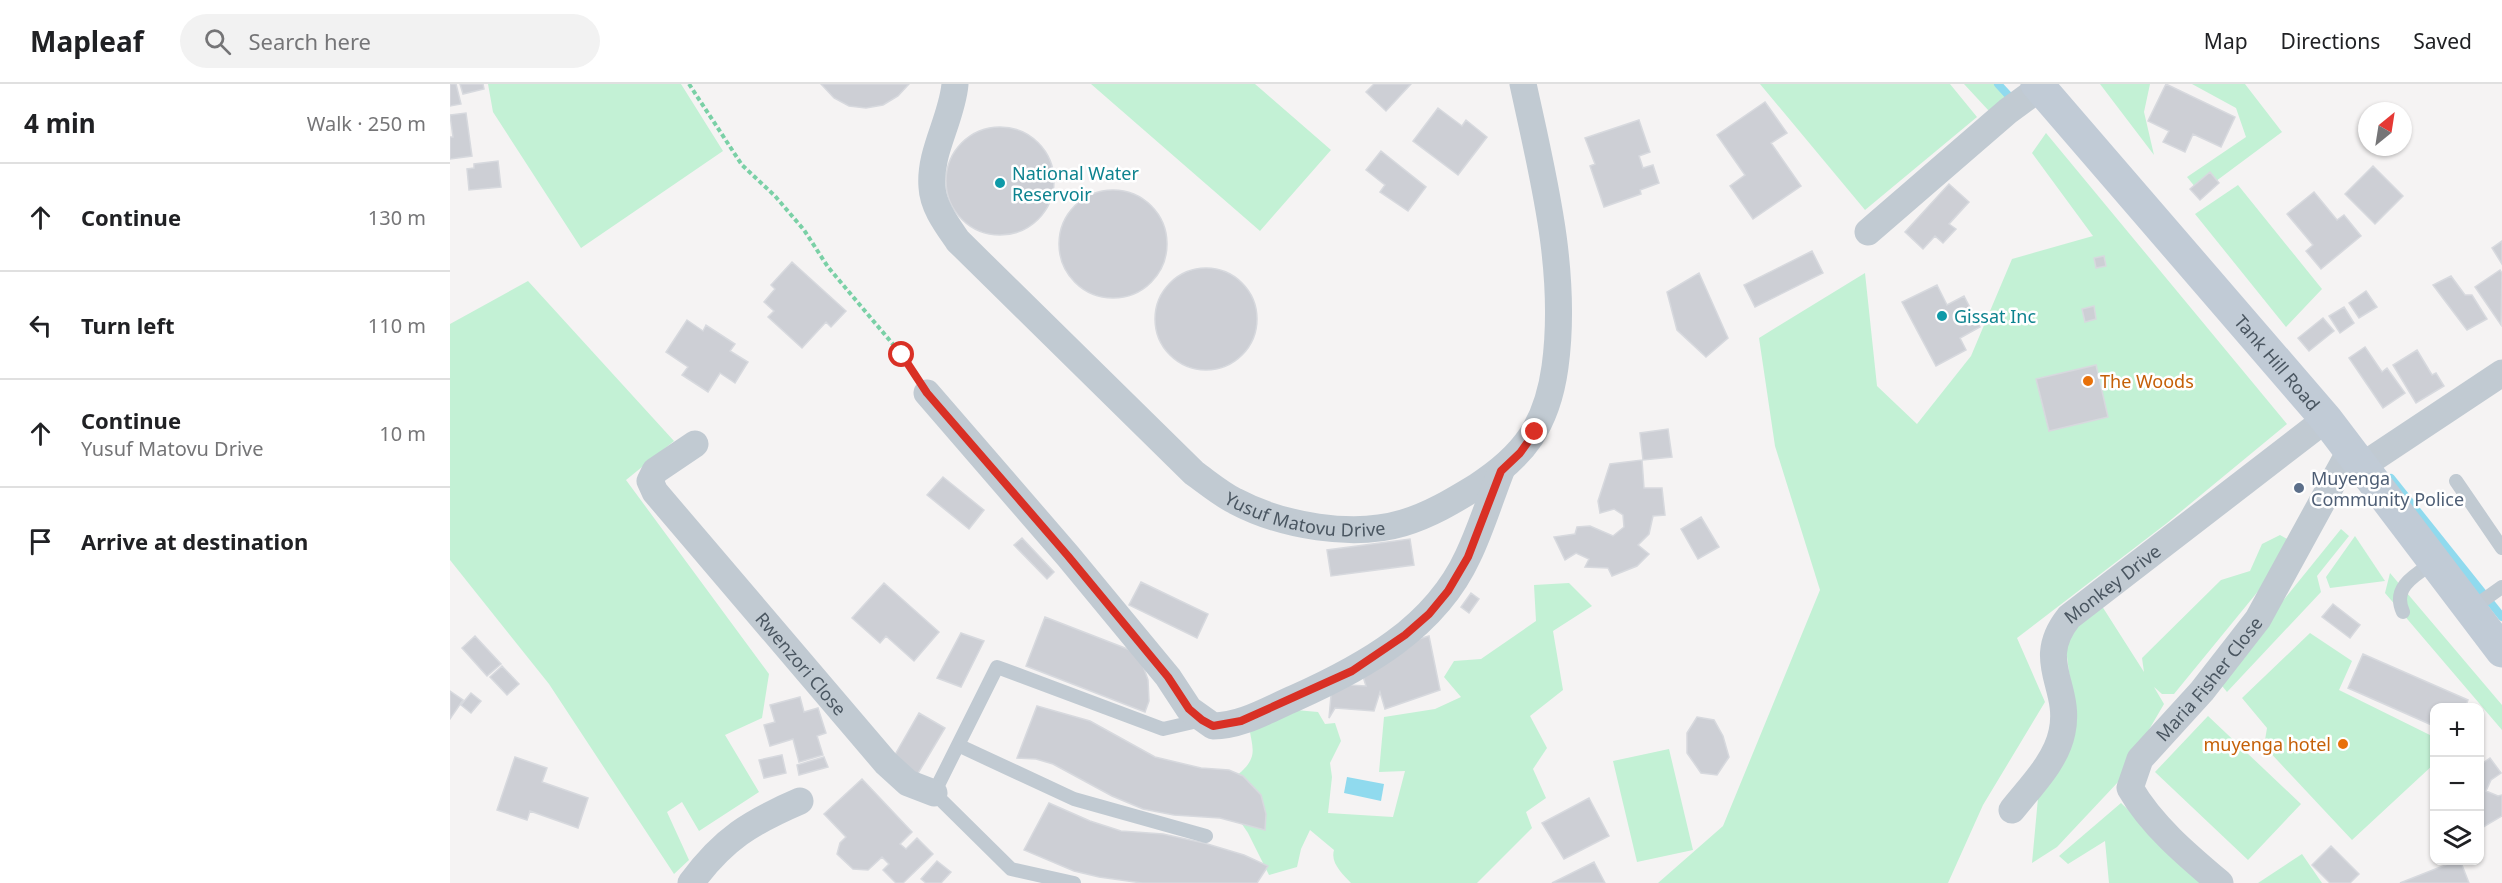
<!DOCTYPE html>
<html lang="en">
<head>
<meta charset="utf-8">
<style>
  body { margin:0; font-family:"Noto Sans",sans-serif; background:#f2f2f2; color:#202124 }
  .controls { position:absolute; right:18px; bottom:18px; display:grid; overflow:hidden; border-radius:12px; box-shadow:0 2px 4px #0004 }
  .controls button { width:54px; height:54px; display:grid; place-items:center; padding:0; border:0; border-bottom:2px solid #e0e0e0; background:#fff; color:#202124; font:30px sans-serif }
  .compass { position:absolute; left:1908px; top:18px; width:54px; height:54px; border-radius:50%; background:#fff; box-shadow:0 2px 4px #0004; rotate:30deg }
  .stop { position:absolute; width:18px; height:18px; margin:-14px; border:4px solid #d93025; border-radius:50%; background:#fff }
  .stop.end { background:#d93025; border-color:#fff; box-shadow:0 2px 6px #0008 }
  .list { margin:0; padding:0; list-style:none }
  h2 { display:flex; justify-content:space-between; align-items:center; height:78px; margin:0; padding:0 24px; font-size:26px }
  h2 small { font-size:20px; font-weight:400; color:#757577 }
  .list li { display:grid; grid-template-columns:39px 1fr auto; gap:18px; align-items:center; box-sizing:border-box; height:108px; padding:0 24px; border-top:2px solid #e0e0e0 }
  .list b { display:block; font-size:22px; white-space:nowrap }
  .list p { margin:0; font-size:20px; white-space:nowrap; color:#757577 }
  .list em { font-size:20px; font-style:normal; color:#757577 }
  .icon { flex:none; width:33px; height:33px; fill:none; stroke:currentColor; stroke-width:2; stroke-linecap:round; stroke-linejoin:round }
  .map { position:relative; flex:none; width:2052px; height:799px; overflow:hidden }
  header { display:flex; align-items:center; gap:36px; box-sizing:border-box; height:84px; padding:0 30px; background:#fff; border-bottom:2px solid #e0e0e0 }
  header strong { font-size:28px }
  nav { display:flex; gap:33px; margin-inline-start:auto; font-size:21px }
  .search { width:420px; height:54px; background:#f2f2f2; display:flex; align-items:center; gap:15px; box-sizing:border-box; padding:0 21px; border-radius:33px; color:#757577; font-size:22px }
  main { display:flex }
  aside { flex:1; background:#fff }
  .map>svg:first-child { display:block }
  .green { fill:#c3f1d5 }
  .water { fill:#90daee }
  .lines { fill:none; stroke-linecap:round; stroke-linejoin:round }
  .stream { stroke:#90daee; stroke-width:8 }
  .building { fill:#cdcfd5; stroke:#d7d9de; stroke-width:1.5 }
  .path { stroke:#7ad0a6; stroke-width:4; stroke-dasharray:4.5 3; stroke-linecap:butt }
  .lane { stroke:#c1cad2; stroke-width:14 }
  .street { stroke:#c1cad2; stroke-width:27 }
  .secondary { stroke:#c1cbd6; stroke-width:33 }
  .route { stroke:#d93025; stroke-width:8 }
  .culture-dot { fill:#0f9aa8; stroke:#fff; stroke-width:2 }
  .food-dot { fill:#e8710a; stroke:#fff; stroke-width:2 }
  .service-dot { fill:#5c6f8a; stroke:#fff; stroke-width:2 }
  .labels { text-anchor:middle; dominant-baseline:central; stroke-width:5; stroke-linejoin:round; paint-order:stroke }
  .culture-label { font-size:18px; fill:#0d838f; stroke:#fff; text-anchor:start }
  .street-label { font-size:18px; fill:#4a5661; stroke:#fff }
  .food-label { font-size:18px; fill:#c56008; stroke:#fff; text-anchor:start }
  .service-label { font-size:18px; fill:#4e5e75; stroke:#fff; text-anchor:start }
</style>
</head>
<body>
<header>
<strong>Mapleaf</strong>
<div class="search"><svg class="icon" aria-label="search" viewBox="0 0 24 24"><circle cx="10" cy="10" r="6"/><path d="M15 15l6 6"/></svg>Search here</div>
<nav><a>Map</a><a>Directions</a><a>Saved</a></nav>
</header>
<main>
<aside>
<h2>4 min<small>Walk · 250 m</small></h2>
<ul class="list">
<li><svg class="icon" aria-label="ahead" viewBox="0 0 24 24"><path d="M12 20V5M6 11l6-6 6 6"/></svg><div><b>Continue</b></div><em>130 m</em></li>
<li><svg class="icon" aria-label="left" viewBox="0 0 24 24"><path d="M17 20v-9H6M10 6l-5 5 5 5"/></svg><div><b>Turn left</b></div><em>110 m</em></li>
<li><svg class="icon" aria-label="ahead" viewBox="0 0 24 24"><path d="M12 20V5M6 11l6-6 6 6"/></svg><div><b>Continue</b><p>Yusuf Matovu Drive</p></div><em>10 m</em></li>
<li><svg class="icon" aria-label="arrive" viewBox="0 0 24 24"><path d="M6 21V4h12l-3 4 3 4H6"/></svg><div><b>Arrive at destination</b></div></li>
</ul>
</aside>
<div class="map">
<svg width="2052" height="799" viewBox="0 0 2052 799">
  <rect width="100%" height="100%" fill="#f5f3f3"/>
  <path class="green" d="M 38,0 L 231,0 L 273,67 L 131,164 L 43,28 Z
    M 641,0 L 805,0 L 881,66 L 810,147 Z
    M 1310,0 L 1500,0 L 1527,33 L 1415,126 Z
    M 1514,0 L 1545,0 L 1556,13 L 1539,27 Z
    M 1650,0 L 1700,0 L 1694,28 L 1704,71 Z
    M 1742,0 L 1795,0 L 1832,48 L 1750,109 L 1737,93 L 1796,53 L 1786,24 Z
    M 1596,49 L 1837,340 L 1717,439 L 1567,554 L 1595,618 L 1533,721 L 1498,799 L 1208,799 L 1273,742 L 1370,506 L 1325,362 L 1309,254 L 1415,189 L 1427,302 L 1467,340 L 1521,272 L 1562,175 L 1643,152 L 1582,69 Z
    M 1788,101 L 1872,205 L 1836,243 L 1745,130 Z
    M 78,197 L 224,357 L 176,396 L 319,590 L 312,634 L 275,651 L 309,708 L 249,747 L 232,718 L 217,728 L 239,776 L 224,790 L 99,600 L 0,476 L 0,240 Z
    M 1891,445 L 1899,452 L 1867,492 L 1871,508 L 1777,608 L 1768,597 Z
    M 1830,451 L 1844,459 L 1823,489 L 1724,610 L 1712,610 L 1704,603 L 1714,620 L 1669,697 L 1607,763 L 1582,779 L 1588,714 L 1626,645 L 1615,556 L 1650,519 L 1694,588 L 1692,574 L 1771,496 L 1800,487 L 1812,460 Z
    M 1905,452 L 1935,497 L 1880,504 L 1876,493 Z
    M 1940,489 L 2052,621 L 2052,646 L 1935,509 Z
    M 1119,499 L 1142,522 L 1103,547 L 1113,606 L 1080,632 L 1097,664 L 1083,685 L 1096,714 L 1076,728 L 1082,744 L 1027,799 L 901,799 C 893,790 880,779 884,766 L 860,746 L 851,765 L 847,783 L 819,791 L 798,749 L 775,715 C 780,688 796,691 802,672 C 804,665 801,655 800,648 L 846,626 L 868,628 L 875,640 L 885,639 L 891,657 L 880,679 L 882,693 L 878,729 L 943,733 L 955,687 L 929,688 L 934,633 L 985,625 L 1011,613 L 994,593 L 1004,577 L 1031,575 L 1086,537 L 1084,501 Z
    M 1860,549 L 1902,577 L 1889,606 L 1984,653 L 1984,680 L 1902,756 L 1814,662 L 1817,644 L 1792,614 Z
    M 1758,632 L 1851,720 L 1798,776 L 1705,688 Z
    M 1219,665 L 1243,766 L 1187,778 L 1163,677 Z
    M 1671,719 L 1756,799 L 1659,799 L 1655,757 L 1618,780 L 1609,772 Z
    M 1852,770 L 1872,799 L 1808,799 Z"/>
  <path class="water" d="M 897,693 L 934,700 L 931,717 L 894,709 Z"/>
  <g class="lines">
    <path class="stream" d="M 1548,0 L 1559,12
      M 1941,394 L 2052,533"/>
  </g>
  <path class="building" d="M 0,0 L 6,0 L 11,20 L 0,22 Z
    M 10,0 L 33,0 L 34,5 L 13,10 Z
    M 371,0 L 459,0 L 448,12 L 433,21 L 416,24 L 399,22 L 384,14 Z
    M 924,0 L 961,0 L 936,27 L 916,8 Z
    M 1716,0 L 1785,33 L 1771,63 L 1743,50 L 1735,68 L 1713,58 L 1719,47 L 1698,37 Z
    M 1315,18 L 1337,49 L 1321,59 L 1351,102 L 1303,135 L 1280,102 L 1295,91 L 1267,51 Z
    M 988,24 L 1012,42 L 1016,36 L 1037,53 L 1008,91 L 963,57 Z
    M 16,29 L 22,72 L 0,75 L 0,53 L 3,53 L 0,31 Z
    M 1189,36 L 1200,68 L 1189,72 L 1193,84 L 1203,81 L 1209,99 L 1190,106 L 1191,110 L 1154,123 L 1140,82 L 1145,80 L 1135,54 Z
    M496 97a54 54 0 1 1 108 0a54 54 0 1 1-108 0Z
    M 931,67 L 976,103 L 958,127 L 930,108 L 935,101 L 916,86 Z
    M 48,77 L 51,103 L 19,106 L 17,85 L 24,84 L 24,80 Z
    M 1923,82 L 1953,112 L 1925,140 L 1895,110 Z
    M 1760,88 L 1769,99 L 1750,116 L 1740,105 Z
    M 1499,100 L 1519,118 L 1499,140 L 1506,145 L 1493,159 L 1485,152 L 1473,165 L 1455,148 Z
    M609 160a54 54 0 1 1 108 0a54 54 0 1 1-108 0Z
    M 1864,108 L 1887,136 L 1894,131 L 1911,152 L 1871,185 L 1856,167 L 1863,161 L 1837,130 Z
    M 2052,157 L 2052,180 L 2042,164 Z
    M 1362,167 L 1373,189 L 1305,223 L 1294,201 Z
    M 1654,172 L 1656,182 L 1646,184 L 1644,174 Z
    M 342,178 L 396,227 L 381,243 L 376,238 L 352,264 L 318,233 L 324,227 L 314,218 L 325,205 L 321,201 Z
    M705 235a51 51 0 1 1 102 0a51 51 0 1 1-102 0Z
    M 2050,186 L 2052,189 L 2051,241 L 2025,203 Z
    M 1249,189 L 1278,254 L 1256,273 L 1227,246 L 1217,208 Z
    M 2001,192 L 2015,211 L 2022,211 L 2037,235 L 2017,246 L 1983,201 Z
    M 1487,201 L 1497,221 L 1514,212 L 1530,243 L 1510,254 L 1516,266 L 1486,282 L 1452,218 Z
    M 1916,207 L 1927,223 L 1909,234 L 1899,219 Z
    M 1644,222 L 1646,235 L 1635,238 L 1632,225 Z
    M 1894,223 L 1904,239 L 1890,249 L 1879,232 Z
    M 1873,234 L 1884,247 L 1859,267 L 1848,254 Z
    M 237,236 L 253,247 L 256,241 L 285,260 L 280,267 L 298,278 L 285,299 L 270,289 L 258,308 L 232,291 L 238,283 L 216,268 Z
    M 1915,263 L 1932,288 L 1937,284 L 1955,309 L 1933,324 L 1899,274 Z
    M 1967,266 L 1982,291 L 1986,289 L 1994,302 L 1966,319 L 1943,281 Z
    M 1646,281 L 1658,333 L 1599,347 L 1586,295 Z
    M 1218,345 L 1222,373 L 1193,376 L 1190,349 Z
    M 1192,376 L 1194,404 L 1212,404 L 1215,431 L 1203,432 L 1199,450 L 1188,461 L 1199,470 L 1187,482 L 1162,492 L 1158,484 L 1135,483 L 1139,475 L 1126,469 L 1115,476 L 1104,453 L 1125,450 L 1127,443 L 1140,442 L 1163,452 L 1174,443 L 1173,431 L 1164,425 L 1150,429 L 1148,417 L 1160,380 Z
    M 493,393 L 534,426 L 519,445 L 477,411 Z
    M 1251,433 L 1269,463 L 1248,475 L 1231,445 Z
    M 572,454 L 604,488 L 597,495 L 564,461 Z
    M 960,455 L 964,481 L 881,492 L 877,466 Z
    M 691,498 L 758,530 L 747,554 L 679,521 Z
    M 434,499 L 489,548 L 464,577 L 436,552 L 430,559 L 402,534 Z
    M 1021,509 L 1029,515 L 1019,529 L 1011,523 Z
    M 1883,520 L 1910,541 L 1900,554 L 1872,533 Z
    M 595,533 L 680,566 L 692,579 L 698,596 L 699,617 L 695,628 L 576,582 Z
    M 511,549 L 534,557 L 511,603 L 487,594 Z
    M 25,552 L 51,580 L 37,592 L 12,564 Z
    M 979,552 L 990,606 L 935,625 L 930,608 L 924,627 L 885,624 L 879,634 L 882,600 L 916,602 L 910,583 L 951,560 Z
    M 1913,570 L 2018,616 L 2015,624 L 1984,624 L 1984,642 L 1898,604 Z
    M 52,582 L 69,600 L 57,611 L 40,593 Z
    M 0,607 L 13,616 L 0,635 Z
    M 21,609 L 31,617 L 21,629 L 11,621 Z
    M 350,613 L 354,628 L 368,624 L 376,649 L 367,652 L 373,671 L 349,678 L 343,655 L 320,662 L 314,641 L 325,638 L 320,621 Z
    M 587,622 L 640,637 L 705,673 L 751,684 L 779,686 L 793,692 L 811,711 L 816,730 L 815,746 L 770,734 L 724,731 L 693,725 L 662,712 L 603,680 L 586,675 L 567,674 Z
    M 469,629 L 495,644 L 467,691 L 442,676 Z
    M 1247,633 L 1264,636 L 1273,652 L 1279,673 L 1267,691 L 1251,689 L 1237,669 L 1237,649 Z
    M 332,671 L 336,689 L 314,694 L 309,676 Z
    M 65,673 L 97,684 L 92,698 L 138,714 L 128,744 L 80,727 L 77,736 L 47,726 Z
    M 374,673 L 378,683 L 349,691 L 347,681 Z
    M 2040,674 L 2051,689 L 2041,696 L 2036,707 L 2048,712 L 2052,711 L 2052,732 L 2030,745 L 2030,681 Z
    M 412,695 L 462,748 L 450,760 L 456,765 L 467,754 L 483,770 L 453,799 L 446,799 L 433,786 L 439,780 L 432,773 L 418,786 L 403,785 L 387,770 L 390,759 L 396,753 L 374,730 Z
    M 1139,714 L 1159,752 L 1114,775 L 1092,739 Z
    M 599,719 L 640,737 L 671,747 L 713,750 L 754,759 L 794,771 L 818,782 L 807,799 L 692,799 L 649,793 L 624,787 L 574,766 Z
    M 1881,762 L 1909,790 L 1900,799 L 1880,799 L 1862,781 Z
    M 2010,776 L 2019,799 L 1950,799 L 2008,776 Z
    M 487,777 L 501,788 L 491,799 L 476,799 L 471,795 Z
    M 1144,778 L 1155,799 L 1102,799 Z"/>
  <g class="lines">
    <path class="path" d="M 239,0 L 292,81 L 325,112 L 354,146 L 378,183 L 452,271 L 464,290"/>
    <path class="lane" d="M 2006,397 L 2052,464
      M 2021,525 L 2052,503
      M 1953,528 C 1941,502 1967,490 1986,477
      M 510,662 L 624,715 L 756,752
      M 624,799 L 561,785 L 484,709 L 547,583 L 713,645 L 752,636"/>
    <g class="street">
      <path id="s1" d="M 505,0 C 502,35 479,68 482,103 C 483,123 497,141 508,157 L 744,389 C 758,399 771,410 785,417 C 832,442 903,454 953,439 C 980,431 1003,417 1026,403 C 1074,372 1097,341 1105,283 C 1118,188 1093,92 1073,0"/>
      <path d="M 1418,148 L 1558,27 L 1595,0"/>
      <path d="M 477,309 L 618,472 L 718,593 L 739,625 L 763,642 C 792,642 819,625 845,614 C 914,583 985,544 1018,472 C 1031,445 1040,415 1051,387"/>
      <path id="s2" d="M 245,360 L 205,387 L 200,397 L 205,408 L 436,679 L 458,699 L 484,709"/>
      <path d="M 1912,382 L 2052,289"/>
      <path id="s3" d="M 1562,726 C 1580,703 1606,678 1612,648 C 1622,602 1583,578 1619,533 L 1876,335"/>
      <path d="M 241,799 C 273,755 301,738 350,717"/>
      <path id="s4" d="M 1770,799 C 1738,772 1701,741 1680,704 L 1690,675 L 1752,607 L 1808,535 L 1900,367"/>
    </g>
    <path class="secondary" id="s5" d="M 1587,0 L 1876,335 L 2052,567"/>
  </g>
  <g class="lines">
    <path class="route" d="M 452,271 L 477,309 L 618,472 L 718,593 L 739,625 L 752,636 L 763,642 L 791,637 L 902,587 L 955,551 L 979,530 L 998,507 L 1018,473 L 1051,387 L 1070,369 L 1085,348"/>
  </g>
  <g class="culture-dot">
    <circle cx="550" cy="99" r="6"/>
    <circle cx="1492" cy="232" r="6"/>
  </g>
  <g class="food-dot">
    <circle cx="1638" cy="297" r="6"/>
    <circle cx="1893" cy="660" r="6"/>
  </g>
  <circle class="service-dot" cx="1849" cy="404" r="6"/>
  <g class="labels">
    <g class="culture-label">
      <text x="562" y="89">National Water<tspan x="562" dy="21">Reservoir</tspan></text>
      <text x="1504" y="232">Gissat Inc</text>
    </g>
    <g class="street-label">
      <text stroke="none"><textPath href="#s5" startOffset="368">Tank Hill Road</textPath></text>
      <text stroke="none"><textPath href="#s1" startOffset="620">Yusuf Matovu Drive</textPath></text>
      <text stroke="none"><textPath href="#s3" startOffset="268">Monkey Drive</textPath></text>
      <text stroke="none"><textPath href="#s2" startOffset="297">Rwenzori Close</textPath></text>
      <text stroke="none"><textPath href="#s4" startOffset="268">Maria Fisher Close</textPath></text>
    </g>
    <g class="food-label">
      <text x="1650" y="297">The Woods</text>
      <text x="1881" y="660" text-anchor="end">muyenga hotel</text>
    </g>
    <g class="service-label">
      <text x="1861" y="394">Muyenga<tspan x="1861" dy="21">Community Police</tspan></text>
    </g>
  </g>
</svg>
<div class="controls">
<button>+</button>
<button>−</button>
<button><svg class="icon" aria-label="layers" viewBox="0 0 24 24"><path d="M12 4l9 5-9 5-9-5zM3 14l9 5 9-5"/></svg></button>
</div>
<svg class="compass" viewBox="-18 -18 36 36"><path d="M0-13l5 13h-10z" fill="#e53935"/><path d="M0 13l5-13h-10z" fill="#757577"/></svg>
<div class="stop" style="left:452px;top:271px"></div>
<div class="stop end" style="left:1085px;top:348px"></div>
</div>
</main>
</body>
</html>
